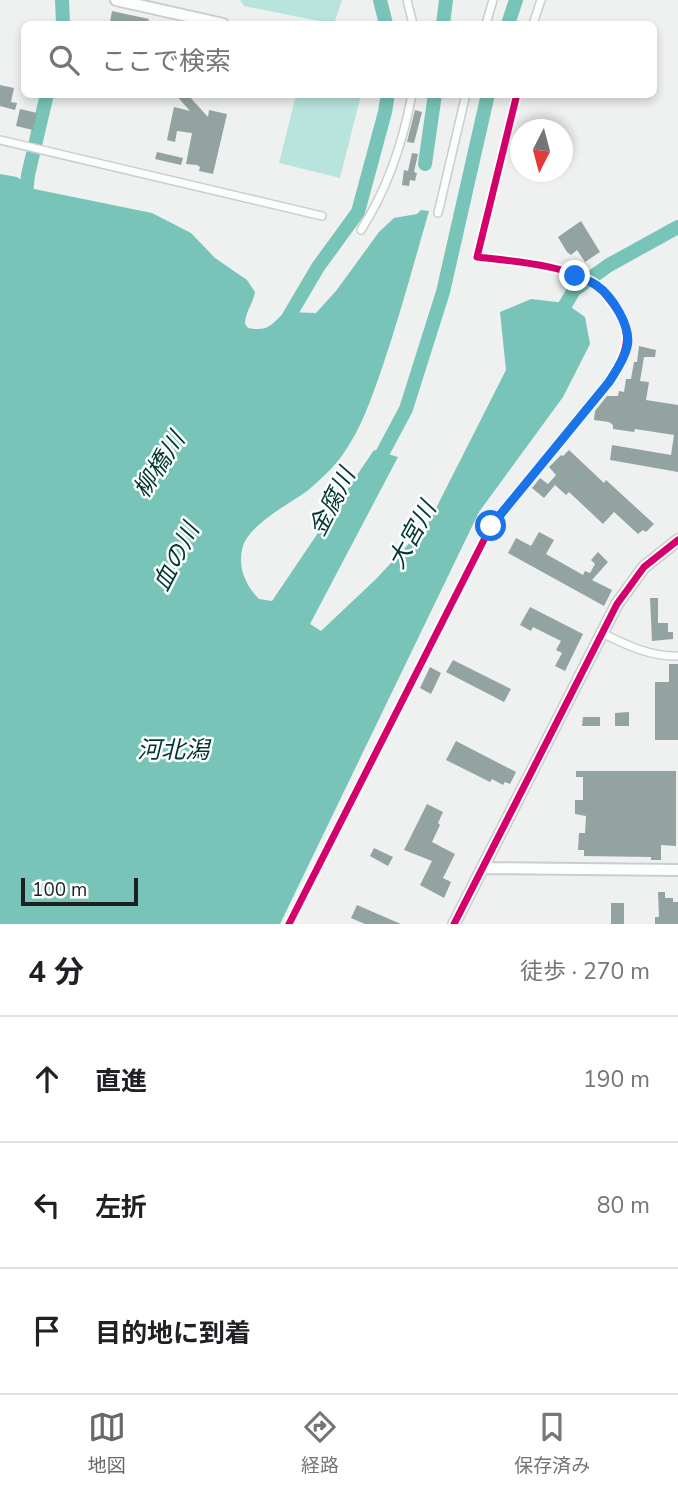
<!DOCTYPE html>
<html lang="ja">
<head>
<meta charset="utf-8">
<style>
  body { margin:0; font-family:"Nunito Sans","Noto Sans JP",sans-serif; background:#f6f6f6; color:#202124 }
  .compass { position:absolute; left:510px; top:119px; width:63px; height:63px; border-radius:50%; background:#fff; box-shadow:0 4px 10px #0003; rotate:186deg }
  .scale { position:absolute; left:21px; bottom:18px; width:117px; box-sizing:border-box; padding-left:7px; border:4px solid #1e2020; border-top:0; font-size:19px; line-height:24px; white-space:nowrap; color:#1e2020; -webkit-text-stroke:5px #fbfffe; paint-order:stroke }
  .stop { position:absolute; width:21px; height:21px; margin:-16px; border:5px solid #1a73e8; border-radius:50%; background:#fff }
  .stop.end { background:#1a73e8; border-color:#fff; box-shadow:0 2px 7px #0008 }
  .list { margin:0; padding:0; list-style:none }
  h2 { display:flex; justify-content:space-between; align-items:center; height:91px; margin:0; padding:0 28px; font-size:30px }
  h2 small { font-size:23px; font-weight:400; color:#757577 }
  .list li { display:grid; grid-template-columns:46px 1fr auto; gap:21px; align-items:center; box-sizing:border-box; height:126px; padding:0 28px; border-top:2px solid #e0e0e0 }
  .list b { display:block; font-size:26px; white-space:nowrap }
  .list em { font-size:23px; font-style:normal; color:#757577 }
  .icon { flex:none; width:38px; height:38px; fill:none; stroke:currentColor; stroke-width:2; stroke-linecap:round; stroke-linejoin:round }
  .map { position:relative; flex:none; width:678px; height:924px; overflow:hidden }
  .search { position:absolute; background:#fff; box-shadow:0 4px 10px #0003; left:21px; right:21px; top:21px; height:77px; display:flex; align-items:center; gap:18px; box-sizing:border-box; padding:0 24px; border-radius:10px; color:#757577; font-size:26px }
  .sheet { height:469px; background:#fff }
  nav { display:flex; justify-content:space-around; align-items:center; box-sizing:border-box; height:98px; border-top:2px solid #e0e0e0; background:#fff; font-size:19px; color:#757577 }
  nav a { display:grid; justify-items:center; gap:4px }
  nav .on { color:#676969 }
  .map>svg:first-child { display:block }
  .green { fill:#b9e4dd }
  .water { fill:#78c4b8 }
  .lines { fill:none; stroke-linecap:round; stroke-linejoin:round }
  .river { stroke:#78c4b8; stroke-width:14 }
  .building { fill:#93a3a1 }
  .street-casing { stroke:#cbcecd; stroke-width:10 }
  .secondary-casing { stroke:#cbcecd; stroke-width:14 }
  .street { stroke:#fcfdfd; stroke-width:7 }
  .secondary { stroke:#fcfdfd; stroke-width:10 }
  .cycleway-casing { stroke:#fbfffe; stroke-width:11 }
  .cycleway { stroke:#d6006c; stroke-width:7 }
  .route { stroke:#1a73e8; stroke-width:9 }
  .labels { text-anchor:middle; dominant-baseline:central; stroke-width:5; stroke-linejoin:round; paint-order:stroke }
  .water-label { font-size:24px; font-style:italic; fill:#033630; stroke:#fbfffe }
</style>
</head>
<body>
<div class="map">
<svg width="678" height="924" viewBox="0 0 678 924">
  <rect width="100%" height="100%" fill="#eef1f0"/>
  <path class="green" d="M 240,0 L 342,0 L 334,24 L 244,6 Z
    M 296,95 L 361,95 L 340,178 L 279,163 Z"/>
  <path class="water" d="M 0,174 L 17,177 L 34,189 L 152,213 L 191,233 L 215,258 L 247,280 L 255,292 C 253,304 245,312 245,324 L 248,328 C 268,332 271,325 285,312 L 316,313 L 336,291 L 379,232 L 394,218 L 417,214 L 421,210 L 429,211 C 414,263 400,315 383,365 C 372,397 361,430 341,457 C 332,469 319,481 307,491 C 289,504 249,525 243,546 C 237,566 245,585 259,599 L 272,601 L 374,450 L 398,457 L 310,624 L 321,631 L 376,579 L 429,522 L 506,370 L 500,312 L 531,299 L 565,303 L 585,317 L 590,344 L 563,397 L 479,512 L 280,924 L 0,924 Z"/>
  <g class="lines">
    <path class="river" d="M 62,0 L 63,24
      M 380,0 L 386,24
      M 443,24 L 446,0
      M 508,24 L 516,0
      M 425,164 L 435,94
      M 25,202 L 28,175 L 47,94
      M 557,319 L 574,290 L 609,265 L 678,227
      M 282,328 L 318,267 L 358,212 L 385,112 L 388,94
      M 374,469 L 406,409 L 443,292 L 488,94"/>
  </g>
  <path class="building" d="M 112,11 L 149,19 L 147,24 L 118,24 L 110,22 Z
    M 0,85 L 14,88 L 11,102 L 17,103 L 15,110 L 0,106 Z
    M 175,94 L 187,94 L 208,117 L 209,110 L 227,114 L 213,174 L 199,171 L 200,167 L 197,165 L 186,164 L 192,133 L 177,131 L 175,142 L 167,140 L 174,107 L 190,111 Z
    M 20,109 L 37,113 L 33,130 L 16,126 Z
    M 415,110 L 422,112 L 414,143 L 407,142 Z
    M 157,152 L 183,158 L 181,165 L 155,159 Z
    M 412,153 L 418,154 L 414,172 L 417,173 L 415,181 L 410,180 L 409,186 L 402,185 L 404,170 L 408,171 Z
    M 581,221 L 600,252 L 585,262 L 577,250 L 571,255 L 567,252 L 558,237 Z
    M 639,346 L 656,350 L 655,357 L 644,357 L 640,381 L 649,382 L 646,400 L 678,405 L 678,472 L 610,460 L 612,445 L 671,455 L 674,435 L 635,429 L 634,432 L 613,429 L 613,425 L 609,422 L 594,420 L 595,411 L 607,396 L 618,396 L 619,391 L 624,392 L 626,379 L 631,379 L 634,362 L 637,362 Z
    M 569,450 L 604,483 L 606,480 L 654,524 L 646,532 L 643,530 L 638,534 L 614,512 L 603,524 L 569,492 L 566,495 L 555,485 L 544,498 L 532,488 L 540,478 L 548,484 L 556,475 L 549,467 L 561,455 L 563,456 Z
    M 539,532 L 554,540 L 546,554 L 583,575 L 585,571 L 590,573 L 595,564 L 591,560 L 598,552 L 608,562 L 592,580 L 612,590 L 604,606 L 508,553 L 516,538 L 531,546 Z
    M 650,598 L 658,598 L 658,623 L 668,623 L 668,632 L 673,632 L 673,639 L 652,641 Z
    M 530,607 L 583,634 L 565,671 L 555,666 L 562,653 L 556,650 L 561,641 L 533,627 L 531,631 L 520,625 Z
    M 453,660 L 511,689 L 504,702 L 446,672 Z
    M 669,664 L 678,664 L 678,740 L 655,740 L 655,682 L 669,682 Z
    M 430,667 L 441,673 L 431,694 L 420,688 Z
    M 629,712 L 629,726 L 615,726 L 615,713 Z
    M 583,717 L 600,717 L 600,726 L 582,726 Z
    M 456,741 L 516,772 L 510,784 L 505,782 L 503,785 L 492,779 L 490,782 L 446,760 Z
    M 576,771 L 676,771 L 676,846 L 661,845 L 661,860 L 651,860 L 651,857 L 584,856 L 584,850 L 578,850 L 579,833 L 585,833 L 586,816 L 575,814 L 575,800 L 583,800 L 583,777 L 576,777 Z
    M 427,804 L 443,812 L 438,823 L 440,825 L 432,842 L 455,854 L 443,878 L 451,882 L 444,898 L 420,885 L 432,861 L 404,850 Z
    M 374,848 L 393,857 L 388,866 L 370,856 Z
    M 658,892 L 665,892 L 665,898 L 673,898 L 673,902 L 678,902 L 678,924 L 655,924 L 655,917 L 659,917 Z
    M 611,903 L 624,903 L 624,924 L 611,924 Z
    M 357,905 L 401,924 L 365,924 L 351,918 Z"/>
  <g class="lines">
    <g class="street-casing">
      <path id="street" d="M 407,0 L 413,24
        M 486,24 L 493,0
        M 533,24 L 541,0
        M 0,140 L 322,216
        M 438,213 L 466,94
        M 361,230 C 388,188 403,143 412,94
        M 602,633 C 626,645 651,657 678,656
        M 289,924 L 491,526 L 609,382 C 627,355 636,330 612,303 C 608,298 604,291 598,286 C 571,265 510,261 477,257 L 517,94"/>
    </g>
    <g class="secondary-casing">
      <path id="secondary" d="M 116,0 L 223,24
        M 484,868 L 678,870
        M 454,924 L 617,604 L 644,567 L 678,540"/>
    </g>
    <use href="#street" class="street"/>
    <use href="#secondary" class="secondary"/>
    <g class="cycleway-casing">
      <path id="cycleway" d="M 289,924 L 491,526 L 609,382 C 627,355 636,330 612,303 C 608,298 604,291 598,286 C 571,265 510,261 477,257 L 517,94
        M 454,924 L 617,604 L 644,567 L 678,540"/>
    </g>
    <use href="#cycleway" class="cycleway"/>
  </g>
  <g class="lines">
    <path class="route" d="M 491,526 L 609,382 C 616,371 624,360 627,347 C 632,327 612,296 596,285 C 590,281 582,279 575,276"/>
  </g>
  <g class="labels">
    <g class="water-label">
      <text transform="translate(159 465) rotate(-57)">柳橋川</text>
      <text transform="translate(332 502) rotate(-63)">金腐川</text>
      <text transform="translate(412 535) rotate(-61)">大宮川</text>
      <text transform="translate(176 557) rotate(-63)">血の川</text>
      <text x="173" y="750">河北潟</text>
    </g>
  </g>
</svg>
<svg class="compass" viewBox="-18 -18 36 36"><path d="M0-13l5 13h-10z" fill="#e53935"/><path d="M0 13l5-13h-10z" fill="#757577"/></svg>
<div class="scale">100 m</div>
<div class="stop" style="left:491px;top:526px"></div>
<div class="stop end" style="left:575px;top:276px"></div>
<div class="search"><svg class="icon" aria-label="search" viewBox="0 0 24 24"><circle cx="10" cy="10" r="6"/><path d="M15 15l6 6"/></svg>ここで検索</div>
</div>
<section class="sheet">
<h2>4 分<small>徒歩 · 270 m</small></h2>
<ul class="list">
<li><svg class="icon" aria-label="ahead" viewBox="0 0 24 24"><path d="M12 20V5M6 11l6-6 6 6"/></svg><div><b>直進</b></div><em>190 m</em></li>
<li><svg class="icon" aria-label="left" viewBox="0 0 24 24"><path d="M17 20v-9H6M10 6l-5 5 5 5"/></svg><div><b>左折</b></div><em>80 m</em></li>
<li><svg class="icon" aria-label="arrive" viewBox="0 0 24 24"><path d="M6 21V4h12l-3 4 3 4H6"/></svg><div><b>目的地に到着</b></div></li>
</ul>
</section>
<nav>
<a class="on"><svg class="icon" aria-label="map" viewBox="0 0 24 24"><path d="M3 6l6-2 6 2 6-2v14l-6 2-6-2-6 2zM9 4v14M15 6v14"/></svg>地図</a>
<a><svg class="icon" aria-label="directions" viewBox="0 0 24 24"><path d="M12 3l9 9-9 9-9-9zM9 14v-3h6M13 9l2 2-2 2"/></svg>経路</a>
<a><svg class="icon" aria-label="saved" viewBox="0 0 24 24"><path d="M7 4h10v16l-5-4-5 4z"/></svg>保存済み</a>
</nav>
</body>
</html>
